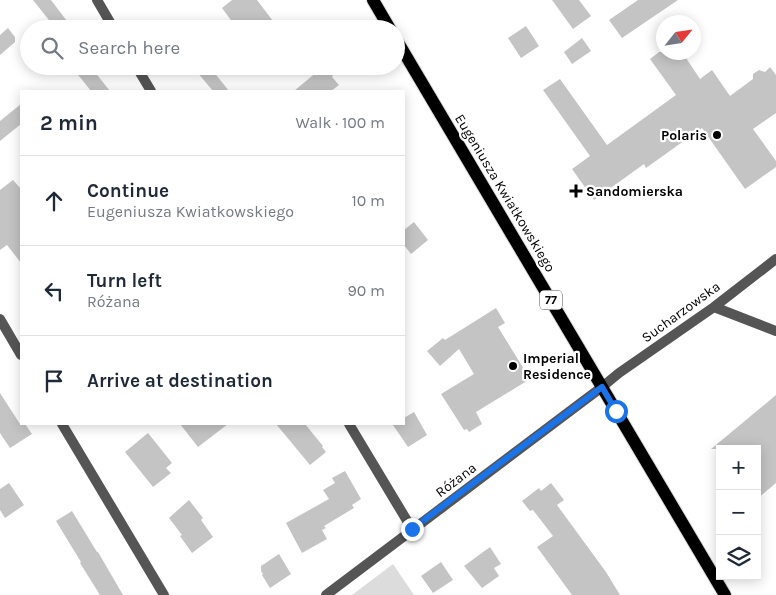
<!DOCTYPE html>
<html lang="en">
<head>
<meta charset="utf-8">
<style>
  body { margin:0; font-family:Karla,sans-serif; background:#f2f2f3; color:#1f2937 }
  .controls { position:absolute; right:15px; bottom:15px; display:grid; overflow:hidden; border-radius:0px; box-shadow:0 2px 12px #0003 }
  .controls button { width:45px; height:45px; display:grid; place-items:center; padding:0; border:0; border-bottom:1px solid #e0e1e3; background:#fff; color:#1f2937; font:25px sans-serif }
  .compass { position:absolute; left:656px; top:15px; width:45px; height:45px; border-radius:50%; background:#fff; box-shadow:0 2px 12px #0003; rotate:60deg }
  .stop { position:absolute; width:15px; height:15px; margin:-11px; border:4px solid #1a73e8; border-radius:50%; background:#fff }
  .stop.end { background:#1a73e8; border-color:#fff; box-shadow:0 1px 5px #0008 }
  .list { margin:0; padding:0; list-style:none }
  h2 { display:flex; justify-content:space-between; align-items:center; height:65px; margin:0; padding:0 20px; font-size:21px }
  h2 small { font-size:16px; font-weight:400; color:#747a83 }
  .list li { display:grid; grid-template-columns:32px 1fr auto; gap:15px; align-items:center; box-sizing:border-box; height:90px; padding:0 20px; border-top:1px solid #e0e1e3 }
  .list b { display:block; font-size:19px; white-space:nowrap }
  .list p { margin:0; font-size:16px; white-space:nowrap; color:#747a83 }
  .list em { font-size:16px; font-style:normal; color:#747a83 }
  .icon { flex:none; width:28px; height:28px; fill:none; stroke:currentColor; stroke-width:2; stroke-linecap:round; stroke-linejoin:round }
  .map { position:relative; flex:none; width:776px; height:595px; overflow:hidden }
  .search { position:absolute; background:#fff; box-shadow:0 2px 12px #0003; left:20px; top:20px; width:385px; height:55px; display:flex; align-items:center; gap:12px; box-sizing:border-box; padding:0 18px; border-radius:28px; color:#747a83; font-size:19px }
  .panel { position:absolute; background:#fff; box-shadow:0 2px 12px #0003; left:20px; top:90px; width:385px; height:335px; border-radius:0px }
  .map>svg:first-child { display:block }
  .green { fill:#dcdcdc }
  .building { fill:#c4c4c4 }
  .lines { fill:none; stroke-linecap:round; stroke-linejoin:round }
  .primary-casing { stroke:#dbdbdb; stroke-width:14 }
  .minor { stroke:#555; stroke-width:10 }
  .tertiary { stroke:#555; stroke-width:10 }
  .primary { stroke:#000; stroke-width:12 }
  .route { stroke:#1a73e8; stroke-width:6 }
  .poi-dot { fill:#000; stroke:#fff; stroke-width:2 }
  .labels { text-anchor:middle; dominant-baseline:central; stroke-width:4.5; stroke-linejoin:round; paint-order:stroke }
  .shield { fill:#fff; stroke:#4c4c4c; stroke-width:1 }
  .shield-label { font-size:12px; font-weight:bold; fill:#000 }
  .poi-label { font-size:14px; font-weight:bold; fill:#000; stroke:#fff; text-anchor:start }
  .street-label { font-size:14px; fill:#000; stroke:#fff }
</style>
</head>
<body>
<div class="map">
<svg width="776" height="595" viewBox="0 0 776 595">
  <rect width="100%" height="100%" fill="#fff"/>
  <path class="green" d="M 393,564 L 414,595 L 352,595 Z"/>
  <path class="building" d="M 33,0 L 51,0 L 73,29 L 56,29 Z
    M 232,0 L 257,0 L 279,29 L 240,29 L 235,21 L 233,23 L 222,8 Z
    M 552,0 L 579,0 L 591,16 L 573,29 Z
    M 638,0 L 678,0 L 622,38 L 609,20 Z
    M 526,26 L 539,46 L 521,58 L 508,38 Z
    M 8,28 L 15,37 L 15,42 L 0,55 L 0,35 Z
    M 582,38 L 591,51 L 572,64 L 564,52 Z
    M 659,52 L 682,52 L 700,79 L 712,70 L 730,96 L 753,79 L 753,74 L 759,70 L 765,72 L 770,67 L 776,75 L 776,113 L 753,129 L 776,161 L 776,167 L 745,189 L 702,128 L 646,168 L 644,164 L 594,200 L 572,169 L 590,156 L 543,90 L 560,79 L 607,145 L 676,95 L 650,59 Z
    M 71,66 L 90,66 L 110,91 L 91,91 Z
    M 192,66 L 209,66 L 229,91 L 213,91 Z
    M 324,66 L 326,66 L 333,75 L 332,77 L 339,85 L 331,91 L 294,91 Z
    M 21,104 L 21,124 L 0,141 L 0,121 Z
    M 13,180 L 21,189 L 21,263 L 7,245 L 0,250 L 0,190 Z
    M 414,222 L 428,240 L 411,254 L 404,245 L 404,230 Z
    M 496,308 L 505,323 L 498,327 L 530,379 L 476,412 L 482,424 L 469,432 L 467,429 L 464,430 L 441,394 L 474,374 L 459,349 L 440,366 L 427,351 L 443,338 L 445,340 Z
    M 0,393 L 20,424 L 25,424 L 32,434 L 10,448 L 0,433 Z
    M 776,395 L 776,483 L 757,499 L 757,449 L 711,449 Z
    M 414,412 L 427,435 L 408,447 L 393,425 L 395,424 L 404,424 L 404,418 Z
    M 180,424 L 228,424 L 198,447 Z
    M 276,424 L 305,424 L 323,446 L 322,447 L 326,452 L 310,465 Z
    M 148,433 L 172,463 L 166,468 L 171,473 L 153,487 L 125,452 Z
    M 345,471 L 361,499 L 352,505 L 354,508 L 324,526 L 326,528 L 322,530 L 327,539 L 302,553 L 286,523 L 329,499 L 323,490 L 335,483 L 332,478 Z
    M 9,483 L 24,505 L 5,518 L 0,510 L 0,489 Z
    M 551,483 L 564,500 L 557,505 L 606,572 L 620,595 L 572,595 L 537,547 L 553,536 L 533,510 L 530,511 L 522,501 L 539,488 L 541,491 Z
    M 189,500 L 203,518 L 201,520 L 213,537 L 192,553 L 180,536 L 182,535 L 169,518 Z
    M 72,511 L 97,552 L 98,552 L 123,595 L 100,595 L 80,563 L 81,562 L 56,521 Z
    M 490,547 L 501,564 L 494,568 L 499,576 L 482,588 L 464,566 Z
    M 279,554 L 291,574 L 270,588 L 262,575 L 263,574 L 261,571 L 261,566 Z
    M 441,562 L 453,580 L 433,593 L 421,576 Z"/>
  <g class="lines">
    <g class="primary-casing">
      <path id="primary" d="M 373,0 L 390,29
        M 396,39 L 725,595"/>
    </g>
    <path class="minor" d="M 97,0 L 114,29
      M 136,66 L 151,91
      M 714,307 L 776,331
      M 0,319 L 21,355
      M 602,387 L 619,373 L 714,307 L 776,259
      M 62,424 L 164,595
      M 349,424 L 412,529"/>
    <path class="tertiary" d="M 326,595 L 602,387"/>
    <use href="#primary" class="primary"/>
  </g>
  <g class="lines">
    <path class="route" d="M 412,529 L 602,387 L 616,411"/>
  </g>
  <g class="poi-dot">
    <circle cx="717" cy="135" r="5"/>
    <path d="M573.5 183.5h5v5h5v5h-5v5h-5v-5h-5v-5h5z"/>
    <circle cx="513" cy="366" r="5"/>
  </g>
  <g class="labels">
    <rect class="shield" x="540" y="290.5" width="22" height="19" rx="4"/>
    <g class="shield-label">
      <text x="551" y="300">77</text>
    </g>
    <g class="poi-label">
      <text x="707" y="135" text-anchor="end">Polaris</text>
      <text x="586" y="191">Sandomierska</text>
      <text x="523" y="358">Imperial<tspan x="523" dy="16">Residence</tspan></text>
    </g>
    <g class="street-label">
      <text transform="translate(505 193) rotate(59)">Eugeniusza Kwiatkowskiego</text>
      <text transform="translate(681 312) rotate(-36)">Sucharzowska</text>
      <text transform="translate(456 480) rotate(-37)">Różana</text>
    </g>
  </g>
</svg>
<div class="controls">
<button>+</button>
<button>−</button>
<button><svg class="icon" aria-label="layers" viewBox="0 0 24 24"><path d="M12 4l9 5-9 5-9-5zM3 14l9 5 9-5"/></svg></button>
</div>
<svg class="compass" viewBox="-18 -18 36 36"><path d="M0-13l5 13h-10z" fill="#e53935"/><path d="M0 13l5-13h-10z" fill="#747a83"/></svg>
<div class="stop" style="left:616px;top:411px"></div>
<div class="stop end" style="left:412px;top:529px"></div>
<div class="search"><svg class="icon" aria-label="search" viewBox="0 0 24 24"><circle cx="10" cy="10" r="6"/><path d="M15 15l6 6"/></svg>Search here</div>
<section class="panel">
<h2>2 min<small>Walk · 100 m</small></h2>
<ul class="list">
<li><svg class="icon" aria-label="ahead" viewBox="0 0 24 24"><path d="M12 20V5M6 11l6-6 6 6"/></svg><div><b>Continue</b><p>Eugeniusza Kwiatkowskiego</p></div><em>10 m</em></li>
<li><svg class="icon" aria-label="left" viewBox="0 0 24 24"><path d="M17 20v-9H6M10 6l-5 5 5 5"/></svg><div><b>Turn left</b><p>Różana</p></div><em>90 m</em></li>
<li><svg class="icon" aria-label="arrive" viewBox="0 0 24 24"><path d="M6 21V4h12l-3 4 3 4H6"/></svg><div><b>Arrive at destination</b></div></li>
</ul>
</section>
</div>
</body>
</html>
